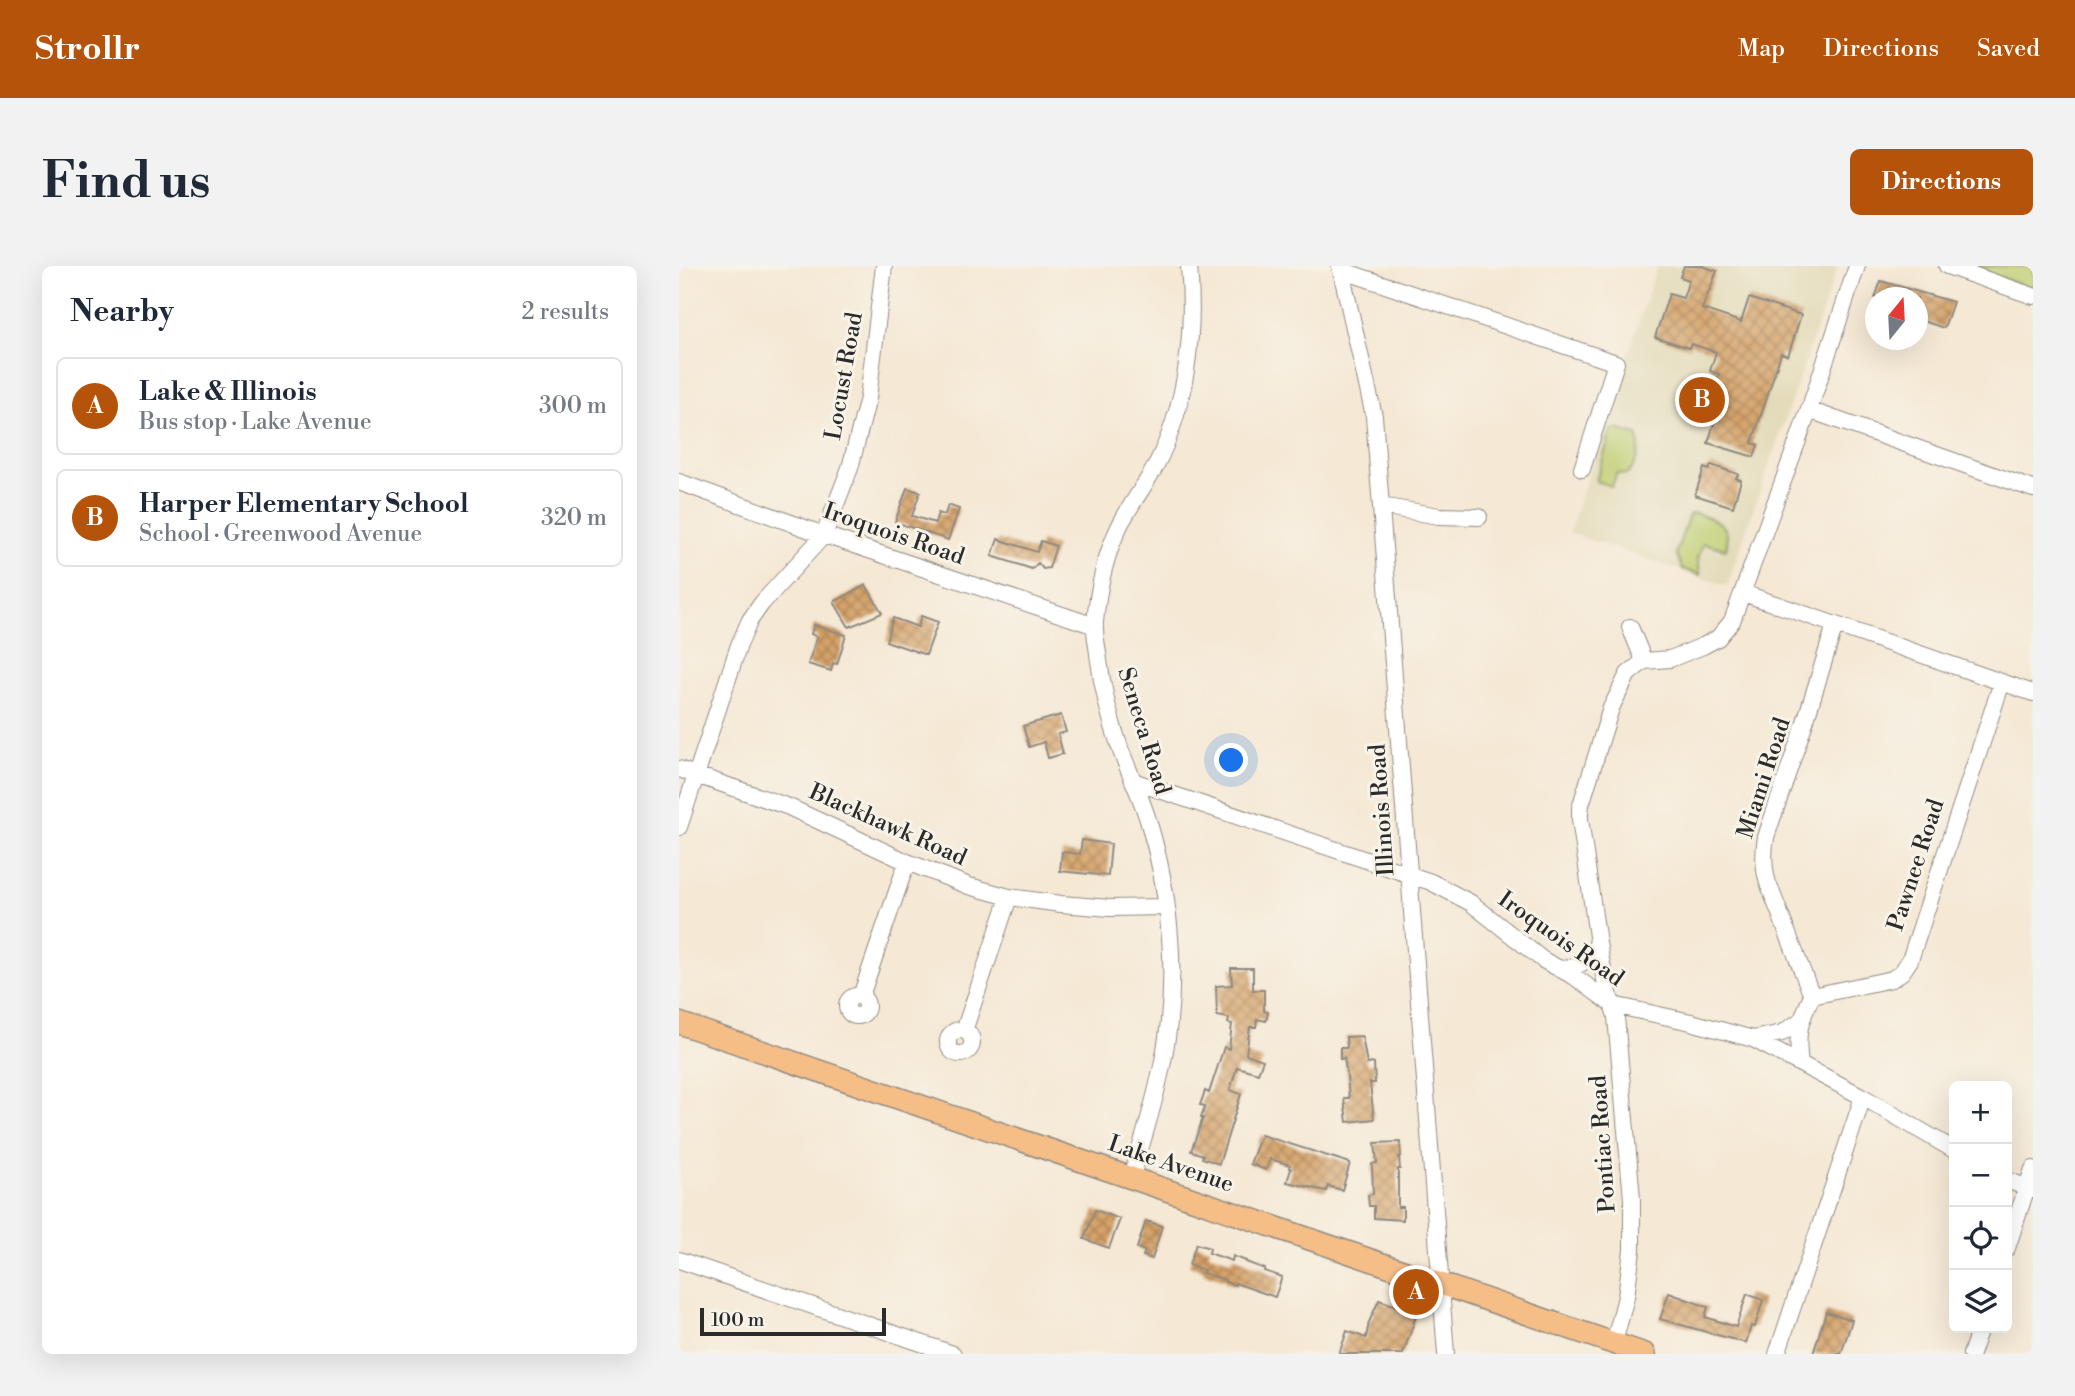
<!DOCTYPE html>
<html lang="en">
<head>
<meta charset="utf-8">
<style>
  body { margin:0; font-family:"Libre Bodoni",serif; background:#f2f2f3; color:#1f2937 }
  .controls { position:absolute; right:21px; bottom:21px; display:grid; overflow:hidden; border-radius:10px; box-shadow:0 7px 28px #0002 }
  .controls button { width:63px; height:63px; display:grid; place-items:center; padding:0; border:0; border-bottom:2px solid #e0e1e3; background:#fff; color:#1f2937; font:35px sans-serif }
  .compass { position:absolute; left:1186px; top:21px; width:63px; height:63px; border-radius:50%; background:#fff; box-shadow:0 7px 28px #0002; rotate:18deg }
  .scale { position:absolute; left:21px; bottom:18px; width:186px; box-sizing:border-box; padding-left:7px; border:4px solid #2b2b2b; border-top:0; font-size:19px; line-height:24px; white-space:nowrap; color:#2b2b2b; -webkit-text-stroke:5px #f7f3e8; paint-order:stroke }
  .you { position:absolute; left:553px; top:495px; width:24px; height:24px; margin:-18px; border:5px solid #fff; border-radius:50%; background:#1a73e8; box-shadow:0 0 0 10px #1a73e833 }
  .badge { display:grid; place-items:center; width:46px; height:46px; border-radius:50%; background:#b45309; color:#fff; font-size:23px; font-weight:700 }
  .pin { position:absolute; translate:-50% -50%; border:4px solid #fff; box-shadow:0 2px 7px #0006 }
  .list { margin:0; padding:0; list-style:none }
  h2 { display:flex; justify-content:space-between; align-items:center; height:91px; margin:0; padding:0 28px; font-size:30px }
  h2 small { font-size:23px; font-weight:400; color:#747a83 }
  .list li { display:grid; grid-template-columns:46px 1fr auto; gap:21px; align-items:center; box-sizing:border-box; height:98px; margin:0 14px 14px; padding:0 14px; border:2px solid #e0e1e3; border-radius:10px }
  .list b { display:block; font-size:26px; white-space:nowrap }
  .list p { margin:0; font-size:23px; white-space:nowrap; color:#747a83 }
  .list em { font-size:23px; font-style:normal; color:#747a83 }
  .icon { flex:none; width:38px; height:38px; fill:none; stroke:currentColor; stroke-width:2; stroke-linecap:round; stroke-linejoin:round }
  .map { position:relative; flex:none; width:1354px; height:1088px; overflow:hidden; border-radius:10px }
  header { display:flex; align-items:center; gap:42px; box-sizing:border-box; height:98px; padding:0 35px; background:#b45309; color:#fff }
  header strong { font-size:33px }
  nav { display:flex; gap:38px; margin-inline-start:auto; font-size:24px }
  .intro { display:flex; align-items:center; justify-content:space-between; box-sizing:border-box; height:168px; padding:0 42px }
  h1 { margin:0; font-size:49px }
  .button { padding:18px 32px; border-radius:10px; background:#b45309; color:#fff; font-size:24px; font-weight:700 }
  main { display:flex; gap:42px; padding:0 42px }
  aside { flex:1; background:#fff; border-radius:10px; box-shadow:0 7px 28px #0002 }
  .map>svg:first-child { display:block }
  .built { fill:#e3dbba }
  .park { fill:#becd6f; stroke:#747c4d; stroke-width:2 }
  .building { fill:url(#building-cross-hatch) }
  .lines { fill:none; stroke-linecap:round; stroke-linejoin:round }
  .minor-casing { stroke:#908a80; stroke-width:18 }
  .major-casing { stroke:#908a80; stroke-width:24 }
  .minor { stroke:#fff; stroke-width:16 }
  .major { stroke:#f6be87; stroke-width:21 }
  .labels { text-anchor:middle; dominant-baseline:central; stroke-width:6; stroke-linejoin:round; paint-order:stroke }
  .street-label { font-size:23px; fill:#2b2b2b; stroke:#f7f3e8 }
</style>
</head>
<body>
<header>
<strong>Strollr</strong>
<nav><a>Map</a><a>Directions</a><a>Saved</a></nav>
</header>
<div class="intro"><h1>Find us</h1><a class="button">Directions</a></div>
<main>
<aside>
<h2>Nearby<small>2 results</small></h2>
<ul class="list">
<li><span class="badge">A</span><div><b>Lake &amp; Illinois</b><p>Bus stop · Lake Avenue</p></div><em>300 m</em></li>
<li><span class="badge">B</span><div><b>Harper Elementary School</b><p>School · Greenwood Avenue</p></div><em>320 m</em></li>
</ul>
</aside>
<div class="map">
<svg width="1354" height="1088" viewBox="0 0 1354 1088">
  <defs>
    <pattern id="building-cross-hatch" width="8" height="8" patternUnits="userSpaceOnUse" patternTransform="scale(1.75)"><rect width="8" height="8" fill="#d5a268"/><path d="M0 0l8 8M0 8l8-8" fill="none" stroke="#ad8456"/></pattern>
  </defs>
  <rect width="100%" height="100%" fill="#f7f3e8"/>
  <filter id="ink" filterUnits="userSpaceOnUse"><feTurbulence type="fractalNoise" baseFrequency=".0143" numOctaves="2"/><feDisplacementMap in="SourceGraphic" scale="14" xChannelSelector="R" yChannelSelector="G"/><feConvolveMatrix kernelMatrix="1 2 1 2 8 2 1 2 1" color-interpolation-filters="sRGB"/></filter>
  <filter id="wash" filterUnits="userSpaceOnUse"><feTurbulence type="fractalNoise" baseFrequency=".00686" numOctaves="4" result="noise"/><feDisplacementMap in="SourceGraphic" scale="28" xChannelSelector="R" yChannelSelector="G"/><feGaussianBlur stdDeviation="1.57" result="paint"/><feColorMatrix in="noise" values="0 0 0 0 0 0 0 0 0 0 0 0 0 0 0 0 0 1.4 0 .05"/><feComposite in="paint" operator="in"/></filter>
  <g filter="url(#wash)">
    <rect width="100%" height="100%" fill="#f5e8d4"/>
    <path class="built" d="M 978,0 L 1159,0 L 1048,320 L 890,267 Z"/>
    <path class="park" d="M 1288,0 L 1354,0 L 1354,23 Z
      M 938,163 L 958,169 C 963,180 957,202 947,209 L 938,207 L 933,220 L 917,215 L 932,166 Z
      M 1015,247 C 1037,254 1053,256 1047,283 L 1024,277 L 1019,292 L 1021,309 L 1003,303 L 997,287 L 1010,249 Z"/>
    <g id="blocks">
      <path class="building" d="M 1005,0 L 1023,0 L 1038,5 L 1023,43 L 1062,56 L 1070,32 L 1122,49 L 1109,90 L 1102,87 L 1073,177 L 1079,179 L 1075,191 L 1029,177 L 1039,145 L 1029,142 L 1040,108 L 1031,105 L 1037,86 L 1012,78 L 1010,82 L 976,71 L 990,28 L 1004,32 L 1010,14 L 1001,11 Z
        M 1202,15 L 1274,36 L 1265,62 L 1238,53 L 1238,32 L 1196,32 Z
        M 1032,199 L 1059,208 L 1057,212 L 1062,214 L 1054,241 L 1016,229 L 1025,202 L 1030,204 Z
        M 228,222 L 241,226 L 233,250 L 256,257 L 259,247 L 266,249 L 269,239 L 280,243 L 269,274 L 216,256 Z
        M 319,273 L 358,286 L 362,275 L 377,280 L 370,302 L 364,303 L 359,297 L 353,303 L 313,290 Z
        M 187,319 L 203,347 L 170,361 L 155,336 Z
        M 242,350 L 259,356 L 247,389 L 207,375 L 214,352 L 239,361 Z
        M 135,359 L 167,369 L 158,398 L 154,397 L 152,405 L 129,398 L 138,371 L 132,368 Z
        M 382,449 L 387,466 L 379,468 L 384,488 L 369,492 L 365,476 L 350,481 L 344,460 Z
        M 403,574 L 432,578 L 429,610 L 381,605 L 383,586 L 401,588 Z
        M 552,702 L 574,702 L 574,724 L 585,724 L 585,745 L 589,746 L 587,755 L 578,753 L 577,761 L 571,761 L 567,788 L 584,794 L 579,807 L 558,801 L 551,824 L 562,828 L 540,898 L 523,892 L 524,889 L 512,885 L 524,852 L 522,852 L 526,840 L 521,839 L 526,825 L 530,827 L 545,781 L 550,783 L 553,758 L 549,757 L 550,752 L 538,750 L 537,720 L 553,719 Z
        M 683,770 L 688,798 L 695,797 L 696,817 L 691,817 L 695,853 L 668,856 L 665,832 L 670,832 L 668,810 L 665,792 L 661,793 L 661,782 L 668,782 L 667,771 Z
        M 582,869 L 671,897 L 663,924 L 649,920 L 647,925 L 608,916 L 612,903 L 610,902 L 611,899 L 591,893 L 587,904 L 571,898 Z
        M 721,876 L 722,891 L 720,891 L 721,903 L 719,903 L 719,941 L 724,941 L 724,954 L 695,952 L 695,940 L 690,940 L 689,929 L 694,928 L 693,898 L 698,897 L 696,877 Z
        M 416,944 L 441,953 L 430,982 L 405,973 Z
        M 467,955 L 483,960 L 473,993 L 464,990 L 466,985 L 458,982 Z
        M 517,978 L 531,982 L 530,987 L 553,995 L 554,990 L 567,995 L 567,996 L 586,1003 L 585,1005 L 603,1011 L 596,1031 L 556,1017 L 556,1019 L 546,1016 L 546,1014 L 524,1007 L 525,1004 L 510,999 Z
        M 990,1027 L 1029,1041 L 1026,1051 L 1057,1061 L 1068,1028 L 1084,1034 L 1076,1061 L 1072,1060 L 1067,1077 L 981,1053 Z
        M 700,1034 L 738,1047 L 724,1088 L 660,1088 L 668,1065 L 687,1072 L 690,1056 Z
        M 1147,1046 L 1173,1054 L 1162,1088 L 1134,1088 Z"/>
    </g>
  </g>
  <g filter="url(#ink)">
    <use href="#blocks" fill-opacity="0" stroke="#908a80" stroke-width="2"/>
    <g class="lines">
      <g class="minor-casing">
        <path id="minor" d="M 661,0 L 695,150 L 767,1088
          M 1268,0 L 1354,30
          M 662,4 L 937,97 L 903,203
          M 1130,144 L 1354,223
          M 0,216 L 145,269 L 416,360
          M 702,240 L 760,250 L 800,251
          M 1064,327 L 1354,427
          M 951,361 L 965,395
          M 0,503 L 110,541 L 228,596 L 290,620 L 330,631 L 382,638 L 431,642 L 488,641
          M 454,515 L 752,616 L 792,637 L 864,694 L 896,711 L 934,739 L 1012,756 L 1074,773 L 1184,831 L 1275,884
          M 0,561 L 60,379 L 71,354 L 83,337 L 145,269 L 171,202 L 189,132 L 205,0
          M 880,703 C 900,703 910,694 919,677
          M168 740a10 10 0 1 1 20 0a10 10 0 1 1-20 0Z
          M 182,730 L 228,596
          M 1133,730 L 1213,713 L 1223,706 L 1231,694 L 1323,416
          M269 776a12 12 0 1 1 24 0a12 12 0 1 1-24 0Z
          M 285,765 L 330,631
          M 1074,773 L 1103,767 L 1120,756
          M 1121,798 C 1117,768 1120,757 1133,730 L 1089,617 C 1084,601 1084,588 1087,571 L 1126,456 L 1156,359
          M 452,912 C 464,875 475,838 483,800 C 500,720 493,632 469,554 C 462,531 451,508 442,485 C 431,454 423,421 419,388 C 418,378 415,367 416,356 C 419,324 426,289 441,259 C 451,239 465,221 476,201 C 508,140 516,67 510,0
          M 1328,914 L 1354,924
          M 1328,982 L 1354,903
          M 0,994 L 274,1088
          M 935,1077 L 947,1031 L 953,984 L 953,933 L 937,751 L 926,714 L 919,677 L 901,553 L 901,542 L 932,442 L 949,408 L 965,395 L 991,393 L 1024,380 L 1039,372 L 1053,355 L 1130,144 L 1178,0
          M 1098,1088 L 1184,831
          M 1292,1088 L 1301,1062"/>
      </g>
      <g class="major-casing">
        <path id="major" d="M 0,757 L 966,1088"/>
      </g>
      <use href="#minor" class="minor"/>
      <use href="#major" class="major"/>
    </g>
  </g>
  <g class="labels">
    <g class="street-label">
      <text transform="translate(165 110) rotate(-80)">Locust Road</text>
      <text transform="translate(215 268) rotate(19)">Iroquois Road</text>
      <text transform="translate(465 465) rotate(73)">Seneca Road</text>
      <text transform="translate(1085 512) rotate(-72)">Miami Road</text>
      <text transform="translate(703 544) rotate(-94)">Illinois Road</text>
      <text transform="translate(209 559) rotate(24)">Blackhawk Road</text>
      <text transform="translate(1237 599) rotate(-72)">Pawnee Road</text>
      <text transform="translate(882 673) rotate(35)">Iroquois Road</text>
      <text transform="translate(924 878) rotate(-94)">Pontiac Road</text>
      <text transform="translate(492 898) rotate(19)">Lake Avenue</text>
    </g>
  </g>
</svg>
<div class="controls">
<button>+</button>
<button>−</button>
<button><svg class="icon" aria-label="locate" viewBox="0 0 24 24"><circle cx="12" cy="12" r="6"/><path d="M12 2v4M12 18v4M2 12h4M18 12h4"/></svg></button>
<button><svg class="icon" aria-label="layers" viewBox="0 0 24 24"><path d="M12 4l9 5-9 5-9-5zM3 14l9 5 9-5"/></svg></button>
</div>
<svg class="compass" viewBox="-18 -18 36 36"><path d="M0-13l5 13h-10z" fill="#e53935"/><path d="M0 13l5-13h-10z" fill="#747a83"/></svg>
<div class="scale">100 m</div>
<div class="you"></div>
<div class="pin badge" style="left:737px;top:1026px">A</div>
<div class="pin badge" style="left:1023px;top:134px">B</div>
</div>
</main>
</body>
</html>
